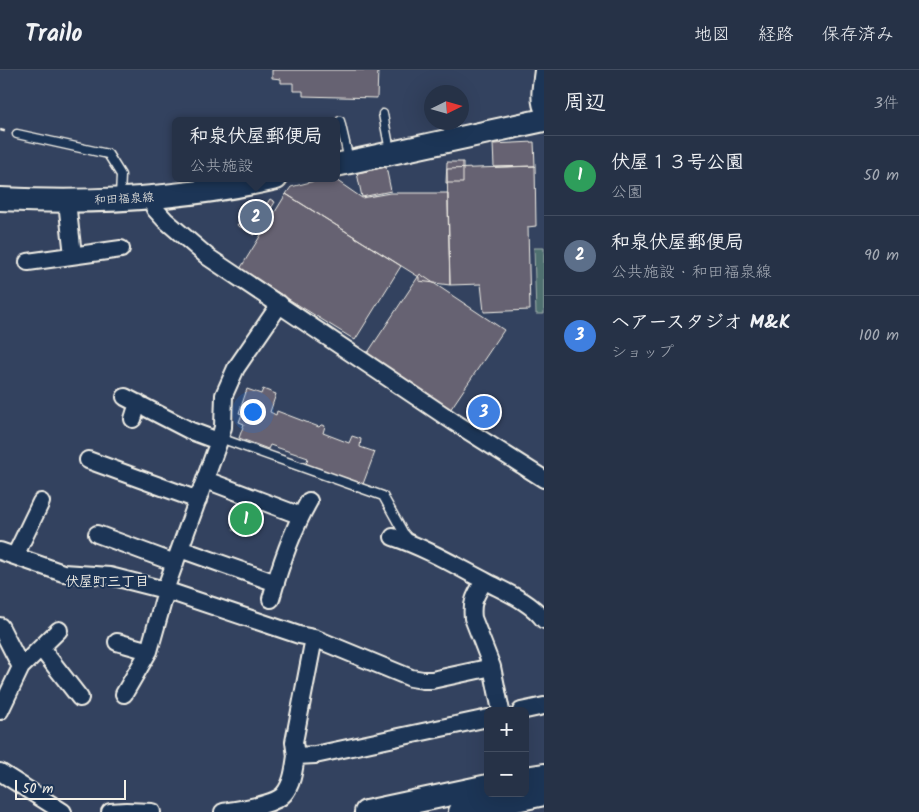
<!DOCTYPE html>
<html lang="ja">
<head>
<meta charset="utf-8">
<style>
  body { margin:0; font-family:Kalam,"Klee One",sans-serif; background:#323e52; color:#f1f3f6 }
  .controls { position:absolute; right:15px; bottom:15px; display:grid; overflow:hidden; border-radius:8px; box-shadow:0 5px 20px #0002 }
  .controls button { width:45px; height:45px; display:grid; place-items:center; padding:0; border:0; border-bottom:1px solid #424d60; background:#263247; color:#f1f3f6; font:25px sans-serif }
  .compass { position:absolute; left:424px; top:15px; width:45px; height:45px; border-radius:50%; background:#263247; box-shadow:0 5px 20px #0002; rotate:85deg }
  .scale { position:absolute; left:15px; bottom:12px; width:111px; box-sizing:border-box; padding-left:5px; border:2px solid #f4f1e8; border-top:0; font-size:14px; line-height:18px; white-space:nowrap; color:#f4f1e8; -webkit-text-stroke:4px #1d3557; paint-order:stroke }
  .you { position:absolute; left:252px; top:341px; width:18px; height:18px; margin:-12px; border:4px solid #fff; border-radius:50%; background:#1a73e8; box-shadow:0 0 0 8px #1a73e833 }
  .badge { display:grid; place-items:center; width:32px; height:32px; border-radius:50%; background:#e69b98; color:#fff; font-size:16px; font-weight:700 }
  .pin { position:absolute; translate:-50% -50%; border:2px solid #fff; box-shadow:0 1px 5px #0006 }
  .popup { position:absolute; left:172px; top:47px; width:168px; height:65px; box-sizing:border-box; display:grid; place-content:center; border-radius:8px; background:#263247; filter:drop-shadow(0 1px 4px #0005); font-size:16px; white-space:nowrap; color:#a4aab4 }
  .popup b { font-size:19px; color:#f1f3f6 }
  .popup::after { content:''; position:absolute; left:50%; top:100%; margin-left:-10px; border:10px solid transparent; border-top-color:#263247 }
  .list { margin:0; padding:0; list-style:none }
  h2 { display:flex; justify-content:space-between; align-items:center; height:65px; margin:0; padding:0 20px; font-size:21px }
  h2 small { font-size:16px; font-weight:400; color:#a4aab4 }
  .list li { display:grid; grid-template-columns:32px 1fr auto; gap:15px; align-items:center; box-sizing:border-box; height:80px; padding:0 20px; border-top:1px solid #424d60 }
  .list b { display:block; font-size:19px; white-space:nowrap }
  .list p { margin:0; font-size:16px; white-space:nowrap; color:#a4aab4 }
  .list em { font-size:16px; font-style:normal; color:#a4aab4 }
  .map { position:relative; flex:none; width:544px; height:742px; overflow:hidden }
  header { display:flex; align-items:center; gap:30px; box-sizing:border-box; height:70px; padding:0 25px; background:#263247; border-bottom:1px solid #424d60 }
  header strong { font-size:24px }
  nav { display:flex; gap:28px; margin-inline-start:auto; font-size:18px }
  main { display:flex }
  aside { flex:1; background:#263247 }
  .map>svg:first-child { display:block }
  .green { fill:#4f7070; stroke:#a2b0ac }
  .building { fill:#666272; stroke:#f4f1e8 }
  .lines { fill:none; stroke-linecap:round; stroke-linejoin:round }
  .service-casing { stroke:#f4f1e8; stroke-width:11 }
  .minor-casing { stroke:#f4f1e8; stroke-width:20 }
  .secondary-casing { stroke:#f4f1e8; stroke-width:26 }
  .path { stroke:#f4f1e8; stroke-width:2.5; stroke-dasharray:5 4; stroke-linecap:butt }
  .service { stroke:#1d3557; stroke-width:8 }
  .minor { stroke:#1d3557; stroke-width:16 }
  .secondary { stroke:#1d3557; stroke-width:22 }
  .labels { text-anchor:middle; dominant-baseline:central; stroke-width:4; stroke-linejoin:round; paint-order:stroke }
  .street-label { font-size:12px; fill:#f4f1e8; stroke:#1d3557 }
  .neighbourhood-label { font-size:14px; font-weight:bold; fill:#f4f1e8; stroke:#1d3557 }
</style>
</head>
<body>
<header>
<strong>Trailo</strong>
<nav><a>地図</a><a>経路</a><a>保存済み</a></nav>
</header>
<main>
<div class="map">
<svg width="544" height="742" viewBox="0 0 544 742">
  <rect width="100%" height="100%" fill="#33425f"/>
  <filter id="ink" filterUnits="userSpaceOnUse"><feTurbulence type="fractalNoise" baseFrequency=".02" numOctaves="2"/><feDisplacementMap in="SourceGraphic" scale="10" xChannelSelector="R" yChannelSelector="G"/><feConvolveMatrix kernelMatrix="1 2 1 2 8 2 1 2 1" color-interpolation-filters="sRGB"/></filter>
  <g filter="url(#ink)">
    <path class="green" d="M 534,178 L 544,178 L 544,244 L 536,244 Z
      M 243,431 L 260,438 L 250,466 L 233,460 Z"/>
    <path class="building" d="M 272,0 L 378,0 L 377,28 L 303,26 L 303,21 L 293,21 L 293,13 L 281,13 L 281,9 L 272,8 Z
      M 534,72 L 535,96 L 494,97 L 493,74 Z
      M 447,92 L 463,92 L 463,113 L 446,113 Z
      M 535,96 L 536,156 L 528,157 L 530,240 L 484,242 L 481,214 L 450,215 L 447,99 Z
      M 386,97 L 391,121 L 362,127 L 357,103 Z
      M 326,108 L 333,108 L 362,128 L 390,123 L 448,123 L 450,215 L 419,211 L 419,207 L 286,124 L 291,117 Z
      M 286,124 L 401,196 L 355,270 L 240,199 Z
      M 270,129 L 275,132 L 254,165 L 237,155 L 241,150 L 244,149 L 255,133 L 260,136 L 263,132 L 266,135 Z
      M 420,204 L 504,260 L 450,340 L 367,284 Z
      M 247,319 L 261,324 L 263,319 L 276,324 L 270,342 L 276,345 L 277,341 L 319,357 L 321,355 L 323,355 L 325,356 L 323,363 L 349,373 L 352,366 L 361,369 L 360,377 L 375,382 L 363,414 L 306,394 L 308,388 L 270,375 L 268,379 L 239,368 L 244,354 L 239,352 L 242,344 L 239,343 Z"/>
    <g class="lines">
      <g class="service-casing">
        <path id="service" d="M 383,44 L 390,81
          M 340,51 L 349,90
          M 17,64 L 108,84 L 121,105 L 120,127
          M 220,368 L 383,426 L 403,462 L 409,469"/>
      </g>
      <g class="minor-casing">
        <path id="minor" d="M 543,0 C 542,11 537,31 544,41
          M 150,128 L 155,139 L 165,150 L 208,187 L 454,352 L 544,409
          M 67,132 L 73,185
          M 28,192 L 121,179
          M 125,327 L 191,361 L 218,371
          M 133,349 L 138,333
          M 88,390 L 198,430
          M 206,410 L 301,446
          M 97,464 L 175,493
          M 393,467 C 426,478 456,496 487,512 C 506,522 531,532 544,550
          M 180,479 L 276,513
          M 0,481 L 63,503 L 110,506 L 165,520 L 299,565 L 314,568 L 411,608 L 423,610 L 432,610 L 492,597 L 501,641
          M 15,486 L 41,432
          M 484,511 C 476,525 471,531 473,548 L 492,597
          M 271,529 C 280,496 292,461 309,431
          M 0,556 L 21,597
          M 117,572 L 149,581
          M 41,578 L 80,628
          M 124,624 L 149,581 L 164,528 L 165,520 L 220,368 L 223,357 L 224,325 L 236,298 L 280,234
          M 0,641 L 21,597 L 59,560
          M 521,641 L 544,636
          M 296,686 L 294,672 L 314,568
          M 0,702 L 63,742
          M 110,742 L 126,741 L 152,742
          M 223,742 C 238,739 274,736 284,724 C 293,713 294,698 296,686 L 315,685 L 488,648"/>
      </g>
      <g class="secondary-casing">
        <path id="secondary" d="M 336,95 L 544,50
          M 0,129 C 93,134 185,129 276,108
          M 525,708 L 544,705
          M 366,742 L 488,716
          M 460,742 L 544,724"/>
      </g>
      <path class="path" d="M 0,60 L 8,62"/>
      <use href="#service" class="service"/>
      <use href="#minor" class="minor"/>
      <use href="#secondary" class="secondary"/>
    </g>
  </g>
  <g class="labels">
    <g class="street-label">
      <text transform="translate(124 129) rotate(-3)">和田福泉線</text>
    </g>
    <g class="neighbourhood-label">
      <text x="107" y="512">伏屋町三丁目</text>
    </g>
  </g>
</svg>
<div class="controls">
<button>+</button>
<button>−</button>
</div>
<svg class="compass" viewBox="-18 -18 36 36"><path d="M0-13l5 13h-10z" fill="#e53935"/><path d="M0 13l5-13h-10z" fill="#a4aab4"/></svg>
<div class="scale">50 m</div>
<div class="you"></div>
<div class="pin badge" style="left:246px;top:449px;background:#2e9e5b">1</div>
<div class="pin badge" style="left:256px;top:147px;background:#5c6f8a">2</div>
<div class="popup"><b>和泉伏屋郵便局</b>公共施設</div>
<div class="pin badge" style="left:484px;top:342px;background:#3f7fe0">3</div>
</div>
<aside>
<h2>周辺<small>3件</small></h2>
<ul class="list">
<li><span class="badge" style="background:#2e9e5b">1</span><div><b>伏屋１３号公園</b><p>公園</p></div><em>50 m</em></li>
<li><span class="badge" style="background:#5c6f8a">2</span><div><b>和泉伏屋郵便局</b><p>公共施設 · 和田福泉線</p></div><em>90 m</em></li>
<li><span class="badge" style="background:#3f7fe0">3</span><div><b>ヘアースタジオ M&amp;K</b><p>ショップ</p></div><em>100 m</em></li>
</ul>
</aside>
</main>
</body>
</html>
